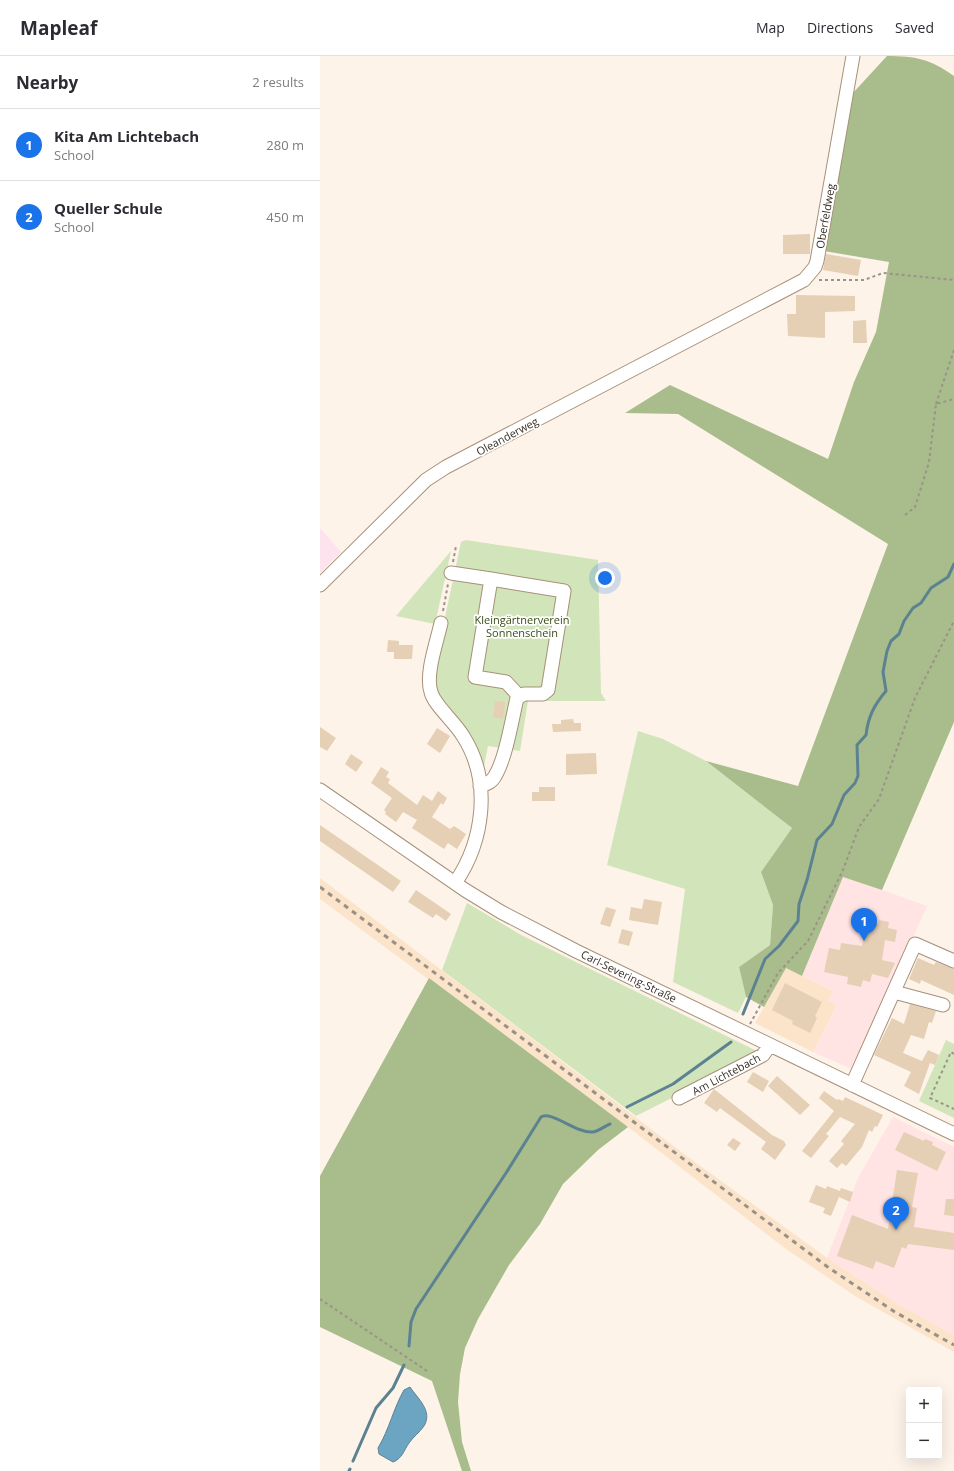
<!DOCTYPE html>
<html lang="en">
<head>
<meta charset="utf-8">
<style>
  body { margin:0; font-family:"Open Sans",sans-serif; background:#f7f7f7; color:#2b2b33 }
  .controls { position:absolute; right:12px; bottom:12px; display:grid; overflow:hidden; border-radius:4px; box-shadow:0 4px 16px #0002 }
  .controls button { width:36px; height:36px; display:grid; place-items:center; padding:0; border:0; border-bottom:1px solid #e1e1e2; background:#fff; color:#2b2b33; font:20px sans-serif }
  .you { position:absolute; left:285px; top:522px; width:14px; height:14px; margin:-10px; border:3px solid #fff; border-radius:50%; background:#1a73e8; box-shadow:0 0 0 6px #1a73e833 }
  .badge { display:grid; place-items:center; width:26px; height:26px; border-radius:50%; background:#1a73e8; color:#fff; font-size:13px; font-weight:700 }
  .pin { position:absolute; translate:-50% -33px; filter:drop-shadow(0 1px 2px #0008) }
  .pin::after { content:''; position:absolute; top:21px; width:14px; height:12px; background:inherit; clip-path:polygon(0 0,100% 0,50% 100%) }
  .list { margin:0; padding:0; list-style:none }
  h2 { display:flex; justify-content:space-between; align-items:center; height:52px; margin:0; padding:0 16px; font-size:17px }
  h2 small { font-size:13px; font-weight:400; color:#7c7c81 }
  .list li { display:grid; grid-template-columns:26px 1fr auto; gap:12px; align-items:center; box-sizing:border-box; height:72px; padding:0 16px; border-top:1px solid #e1e1e2 }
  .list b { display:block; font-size:15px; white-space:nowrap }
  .list p { margin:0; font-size:13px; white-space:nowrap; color:#7c7c81 }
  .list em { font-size:13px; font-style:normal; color:#7c7c81 }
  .map { position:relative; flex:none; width:634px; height:1415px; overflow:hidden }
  header { display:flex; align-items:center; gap:24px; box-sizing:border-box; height:56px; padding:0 20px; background:#fff; border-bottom:1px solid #e1e1e2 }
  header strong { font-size:19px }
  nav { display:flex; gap:22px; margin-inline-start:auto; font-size:14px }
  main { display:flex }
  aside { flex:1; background:#fff }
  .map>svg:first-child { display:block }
  .built { fill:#fbe4ca }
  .industrial { fill:#fce3ed }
  .education { fill:#ffe4e3 }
  .green { fill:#d2e4ba }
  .forest { fill:#a8bd8b }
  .water { fill:#6ca5c1; stroke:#5c8292 }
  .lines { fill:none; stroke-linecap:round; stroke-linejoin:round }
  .stream { stroke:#5c8292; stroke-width:3 }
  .building { fill:#e5cfb5 }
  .minor-casing { stroke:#a69179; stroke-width:15 }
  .path { stroke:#9c9288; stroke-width:2; stroke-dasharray:3 3; stroke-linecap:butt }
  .minor { stroke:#fff; stroke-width:13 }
  .rail { stroke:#9a9086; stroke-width:3; stroke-dasharray:5 5; stroke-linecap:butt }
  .labels { text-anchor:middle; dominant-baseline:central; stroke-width:3.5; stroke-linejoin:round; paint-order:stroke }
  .street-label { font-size:11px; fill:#382f25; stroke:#fff }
  .park-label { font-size:11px; fill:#384b15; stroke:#fff }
</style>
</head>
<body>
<header>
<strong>Mapleaf</strong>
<nav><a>Map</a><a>Directions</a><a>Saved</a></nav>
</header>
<main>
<aside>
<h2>Nearby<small>2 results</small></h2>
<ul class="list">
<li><span class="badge">1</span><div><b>Kita Am Lichtebach</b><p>School</p></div><em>280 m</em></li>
<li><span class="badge">2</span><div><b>Queller Schule</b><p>School</p></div><em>450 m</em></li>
</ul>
</aside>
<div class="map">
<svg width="634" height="1415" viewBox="0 0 634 1415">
  <rect width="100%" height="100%" fill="#fdf3e9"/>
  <path class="built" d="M 0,822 L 368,1101 L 507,1202 L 578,1248 L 634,1279 L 634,1296 L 535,1240 L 466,1193 L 308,1071 L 0,843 Z
    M 466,912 L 513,935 L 517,949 L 493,996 L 435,967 Z"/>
  <path class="industrial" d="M 0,472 L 21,496 L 0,517 Z"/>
  <path class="education" d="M 523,820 L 607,850 L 534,1014 L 493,996 L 517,950 L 508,945 L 513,935 L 482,920 Z
    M 573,1061 L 634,1091 L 634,1279 L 578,1248 L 507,1202 L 538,1122 Z"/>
  <path class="green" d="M 146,484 L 278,504 L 281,637 L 286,645 L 208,645 L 200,695 L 168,690 L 162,720 L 114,635 L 112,622 L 141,486 Z
    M 131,495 L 115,568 L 76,560 Z
    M 318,675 L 343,683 L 386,705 L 472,772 L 441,816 L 453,849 L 450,889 L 419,911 L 426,941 L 418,957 L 353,926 L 365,833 L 287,809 Z
    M 147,847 L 203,880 L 441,997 L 316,1060 L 122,914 Z
    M 626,984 L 634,988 L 634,1062 L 599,1045 Z"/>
  <path class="forest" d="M 567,0 C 596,0 610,3 634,20 L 634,666 L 562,834 L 523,821 L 482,920 L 466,912 L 444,951 L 426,941 L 419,911 L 450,889 L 453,849 L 441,816 L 472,772 L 386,705 L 478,730 L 568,488 L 358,358 L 305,357 L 350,329 L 508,403 L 534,326 L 556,276 L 569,206 L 504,195 L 532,38 Z
    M 109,922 L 308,1071 L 278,1094 L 243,1128 L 220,1168 L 189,1209 L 158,1263 L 145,1292 L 140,1318 L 138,1346 L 142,1386 L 151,1415 L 142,1415 L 112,1325 L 0,1271 L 0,1120 Z"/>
  <path class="water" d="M 90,1331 C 98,1343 113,1355 104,1370 C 100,1376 93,1381 89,1387 C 84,1394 82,1403 73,1406 L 59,1398 L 58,1392 C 69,1374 74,1351 84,1334 Z"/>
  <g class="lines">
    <path class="stream" d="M 423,958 L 445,903 L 459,890 L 478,865 L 479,848 L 487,824 L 497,784 L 512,768 L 524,739 L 535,727 L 538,720 L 537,689 L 546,679 C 548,661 554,649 566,635 L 563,616 L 567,595 L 571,585 L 579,578 L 584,565 L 593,552 L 601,547 L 611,532 L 628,521 L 634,508
      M 307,1051 L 353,1028 L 411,986
      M 89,1290 L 91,1266 L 96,1253 L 186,1117 L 221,1061 C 231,1054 257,1078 273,1076 C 279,1075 285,1070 290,1068
      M 33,1405 L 56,1352 L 73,1332 L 84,1309
      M 29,1415 L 30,1413"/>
  </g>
  <path class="building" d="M 490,178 L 490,198 L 463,198 L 463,179 Z
    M 506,198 L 541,204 L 538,220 L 503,214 Z
    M 476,239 L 535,240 L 535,255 L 505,256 L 505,282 L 468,280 L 467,258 L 476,258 Z
    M 546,264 L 547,287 L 533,287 L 533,265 Z
    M 68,584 L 79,585 L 79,589 L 93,589 L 92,603 L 74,603 L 74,596 L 67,596 Z
    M 175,645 L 185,646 L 183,663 L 173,661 Z
    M 253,663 L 254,667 L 261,667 L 261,675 L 233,676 L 232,668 L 241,668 L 241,664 Z
    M 0,671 L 16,682 L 7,695 L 0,691 Z
    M 117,672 L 130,680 L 120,697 L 107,688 Z
    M 276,697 L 277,718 L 246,719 L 246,698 Z
    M 31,698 L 43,706 L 36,716 L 25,708 Z
    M 61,711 L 69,716 L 66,721 L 70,723 L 68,727 L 97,749 L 103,739 L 112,745 L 118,735 L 127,742 L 123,749 L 121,747 L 112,761 L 130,773 L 134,770 L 146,778 L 137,793 L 128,787 L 124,793 L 92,772 L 97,764 L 83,756 L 76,766 L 65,758 L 66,756 L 64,754 L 72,742 L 51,727 Z
    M 219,731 L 235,731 L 235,745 L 212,745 L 212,736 L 219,736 Z
    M 0,769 L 81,825 L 73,836 L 0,785 Z
    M 96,834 L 131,858 L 126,865 L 116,858 L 113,862 L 88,846 Z
    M 324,843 L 342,846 L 338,869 L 309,864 L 311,851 L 322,853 Z
    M 286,851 L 296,854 L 290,871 L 280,868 Z
    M 559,864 L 569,866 L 568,872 L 577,874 L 575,886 L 565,884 L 562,904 L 575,907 L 568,922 L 552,918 L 550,926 L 543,924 L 541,931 L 527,928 L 528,921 L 504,916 L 509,892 L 520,894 L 521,887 L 542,890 L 547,866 L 558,868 Z
    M 302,873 L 313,876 L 309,890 L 298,887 Z
    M 598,902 L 614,909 L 616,906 L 634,913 L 634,939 L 601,924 L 600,928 L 589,923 Z
    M 465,927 L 502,946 L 495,960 L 497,962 L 490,977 L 472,968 L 473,965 L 452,954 Z
    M 590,948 L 616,955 L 612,967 L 609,966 L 604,983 L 591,979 L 583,997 L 602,1005 L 608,994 L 619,999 L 615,1009 L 610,1007 L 599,1038 L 584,1030 L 591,1016 L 554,999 L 572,962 L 584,968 Z
    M 433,1016 L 449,1025 L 443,1036 L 427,1026 Z
    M 457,1020 L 490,1049 L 480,1059 L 448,1030 Z
    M 394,1033 L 452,1079 L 464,1085 L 466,1089 L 455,1104 L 441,1093 L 446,1086 L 400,1052 L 397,1056 L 384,1047 Z
    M 504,1035 L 517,1044 L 518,1043 L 523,1045 L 525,1041 L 563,1059 L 557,1071 L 555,1070 L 552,1076 L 549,1074 L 542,1091 L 526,1110 L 522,1107 L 517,1112 L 509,1105 L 524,1088 L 521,1085 L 535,1068 L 520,1061 L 506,1078 L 509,1080 L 491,1102 L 482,1095 L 514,1055 L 499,1042 Z
    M 584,1076 L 604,1085 L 605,1083 L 613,1086 L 612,1089 L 626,1096 L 617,1115 L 575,1094 Z
    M 413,1082 L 421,1087 L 415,1095 L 407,1089 Z
    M 577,1114 L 598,1117 L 592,1151 L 597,1152 L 594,1171 L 634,1177 L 634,1194 L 588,1188 L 586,1193 L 582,1191 L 574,1212 L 556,1205 L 553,1213 L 517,1200 L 532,1159 L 568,1173 Z
    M 496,1129 L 506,1133 L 507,1130 L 520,1135 L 521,1132 L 533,1136 L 530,1146 L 519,1141 L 511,1160 L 503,1157 L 505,1152 L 489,1146 Z
    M 626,1143 L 634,1143 L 634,1160 L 624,1159 Z"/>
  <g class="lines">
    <g class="minor-casing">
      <path id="minor" d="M 131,517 L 171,523
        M 0,529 L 106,424 L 126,411 L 484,224 L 495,211 L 497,205 L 533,0
        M 121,567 C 117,586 105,618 111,636 C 114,649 135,666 143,680 C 172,725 164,785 135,827
        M 160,730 C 167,728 172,726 175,720 C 186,702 192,663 197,642 L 204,638 L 223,638 L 228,634 L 244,535 L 171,523 L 155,621 L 186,626 L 199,640
        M 0,734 L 145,834 L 181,856 L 256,895 L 634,1078
        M 574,936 L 623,949
        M 532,1029 L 595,888 L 634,905
        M 359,1042 L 443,999 L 450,989"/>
    </g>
    <path class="path" d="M 499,224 L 544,224 L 563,217 L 634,224
      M 616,348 L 634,294
      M 585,459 L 595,451 L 609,406 L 616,348 L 634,343
      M 133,506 L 136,490
      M 123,555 L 128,528
      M 430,968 L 458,917 L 488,885 L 523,814 L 539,771 L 559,743 L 595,642 L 634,565
      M 634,998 L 631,996 L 610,1042 L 634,1053
      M 0,1243 L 107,1315"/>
    <use href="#minor" class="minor"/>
    <path class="rail" d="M 0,831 L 509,1212 L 575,1256 L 634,1289"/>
  </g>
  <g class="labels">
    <g class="street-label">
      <text transform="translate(505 160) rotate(-80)">Oberfeldweg</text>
      <text transform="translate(187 380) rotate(-28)">Oleanderweg</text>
      <text transform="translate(309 920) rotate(26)">Carl-Severing-Straße</text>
      <text transform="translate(406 1018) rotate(-28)">Am Lichtebach</text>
    </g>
    <g class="park-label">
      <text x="202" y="563">Kleingärtnerverein<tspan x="202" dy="13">Sonnenschein</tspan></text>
    </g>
  </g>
</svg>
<div class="controls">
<button>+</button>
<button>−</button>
</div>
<div class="you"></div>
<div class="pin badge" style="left:544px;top:885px">1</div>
<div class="pin badge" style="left:576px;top:1174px">2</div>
</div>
</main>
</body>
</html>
